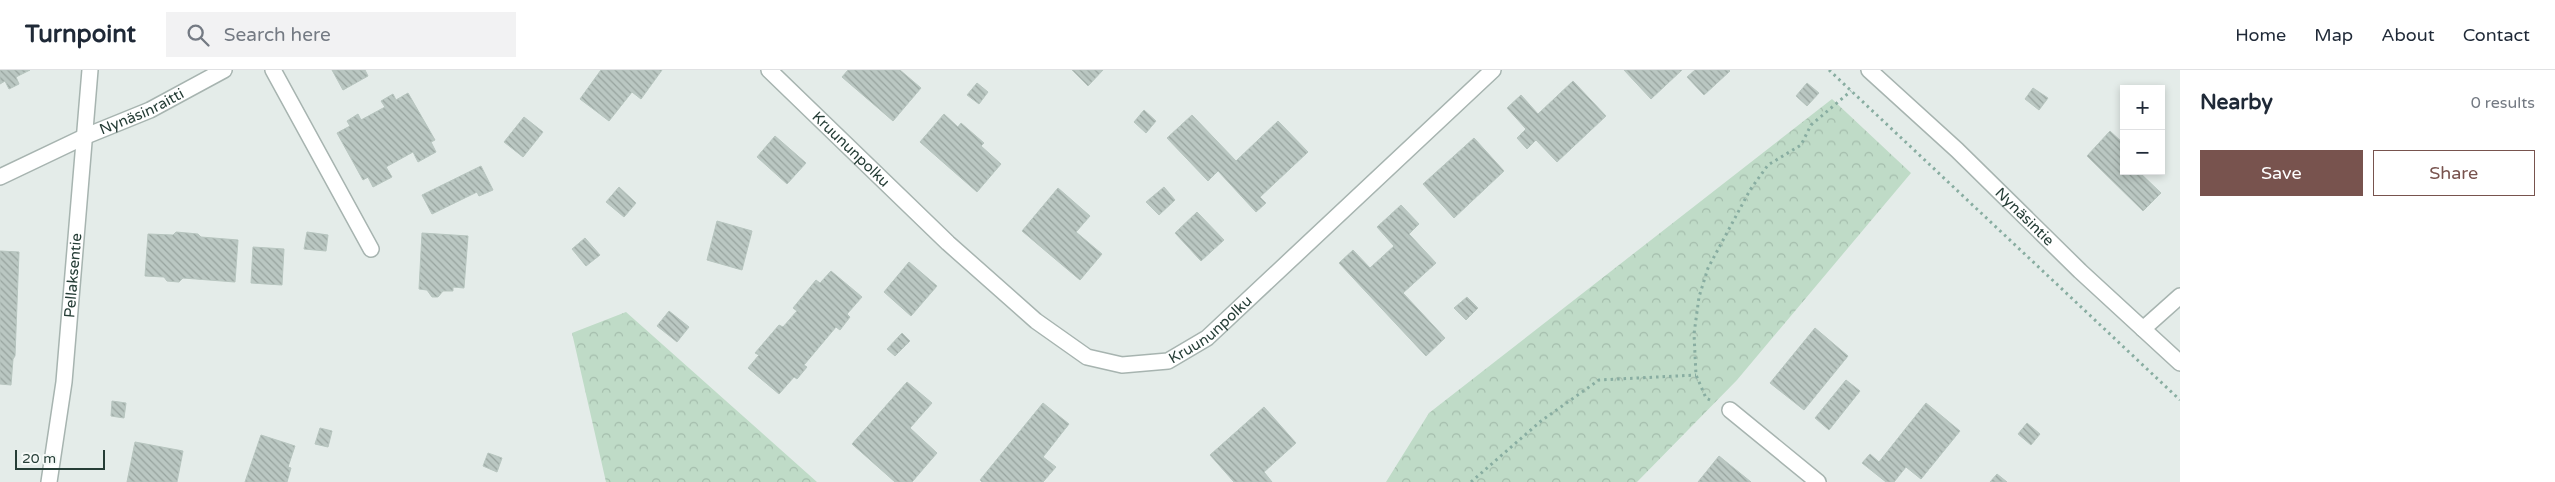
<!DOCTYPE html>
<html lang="en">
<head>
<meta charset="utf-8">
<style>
  body { margin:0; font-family:"Varela Round",sans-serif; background:#f2f2f3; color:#1f2937 }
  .controls { position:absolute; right:15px; top:15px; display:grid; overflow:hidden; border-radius:0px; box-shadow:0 2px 8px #0003 }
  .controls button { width:45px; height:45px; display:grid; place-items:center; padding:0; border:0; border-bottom:1px solid #e0e1e3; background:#fff; color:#1f2937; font:25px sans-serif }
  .scale { position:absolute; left:15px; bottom:12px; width:90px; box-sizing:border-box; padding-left:5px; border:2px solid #253d36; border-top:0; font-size:14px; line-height:18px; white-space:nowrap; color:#253d36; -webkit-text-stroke:4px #f5f9f7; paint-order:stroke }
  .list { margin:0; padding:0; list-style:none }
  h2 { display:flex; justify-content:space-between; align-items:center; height:65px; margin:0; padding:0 20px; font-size:21px }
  h2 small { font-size:16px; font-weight:400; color:#747a83 }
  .actions { display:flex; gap:10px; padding:15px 20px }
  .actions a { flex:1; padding:11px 0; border:1px solid #78534e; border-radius:0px; text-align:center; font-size:18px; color:#78534e }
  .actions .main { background:#78534e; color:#fff }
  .icon { flex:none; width:28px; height:28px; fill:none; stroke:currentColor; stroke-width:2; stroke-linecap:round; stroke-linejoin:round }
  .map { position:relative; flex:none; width:2180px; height:412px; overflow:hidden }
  header { display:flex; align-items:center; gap:30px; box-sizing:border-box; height:70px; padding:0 25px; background:#fff; border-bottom:1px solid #e0e1e3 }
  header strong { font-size:24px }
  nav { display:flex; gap:28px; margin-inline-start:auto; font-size:18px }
  .search { width:350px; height:45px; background:#f2f2f3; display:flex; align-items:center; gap:12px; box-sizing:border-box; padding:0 18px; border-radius:0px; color:#747a83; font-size:19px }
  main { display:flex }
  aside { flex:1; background:#fff }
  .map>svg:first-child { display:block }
  .forest { fill:url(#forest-crowns) }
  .building { fill:url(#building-back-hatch); stroke:#b7c5bf }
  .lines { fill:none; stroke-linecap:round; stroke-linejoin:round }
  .minor-casing { stroke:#a7b4b0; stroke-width:18 }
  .path { stroke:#88ada1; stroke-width:3; stroke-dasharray:2.5 4; stroke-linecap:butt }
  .minor { stroke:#fff; stroke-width:15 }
  .labels { text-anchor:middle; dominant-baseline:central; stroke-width:4; stroke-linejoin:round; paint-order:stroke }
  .street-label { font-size:15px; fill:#253d36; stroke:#f5f9f7 }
</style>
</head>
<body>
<header>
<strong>Turnpoint</strong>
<div class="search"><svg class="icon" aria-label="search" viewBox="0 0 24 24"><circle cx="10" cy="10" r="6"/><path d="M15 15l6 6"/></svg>Search here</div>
<nav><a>Home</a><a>Map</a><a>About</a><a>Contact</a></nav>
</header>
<main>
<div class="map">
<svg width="2180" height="412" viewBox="0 0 2180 412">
  <defs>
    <pattern id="forest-crowns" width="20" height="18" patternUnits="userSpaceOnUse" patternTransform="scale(1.25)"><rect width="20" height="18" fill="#bfdbc7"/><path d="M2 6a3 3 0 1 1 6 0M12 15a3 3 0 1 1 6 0" fill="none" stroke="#a4bdac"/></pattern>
    <pattern id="building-back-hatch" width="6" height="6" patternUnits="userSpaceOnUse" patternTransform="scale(1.25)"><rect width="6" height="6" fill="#bac7c2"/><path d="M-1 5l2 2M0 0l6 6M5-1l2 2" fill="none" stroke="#97a39e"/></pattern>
  </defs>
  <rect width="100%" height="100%" fill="#e4ece9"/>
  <path class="forest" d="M 1832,29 L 1911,103 L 1737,310 L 1637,412 L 1386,412 L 1429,343 Z
    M 626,242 L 817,412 L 606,412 L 572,263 Z"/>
  <path class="building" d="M 0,0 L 30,0 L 16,7 L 19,14 L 9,19 L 5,11 L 0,14 Z
    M 332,0 L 365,0 L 368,6 L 343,20 Z
    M 601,0 L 662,0 L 641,29 L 632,22 L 609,51 L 580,29 Z
    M 848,0 L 900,0 L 921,18 L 893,51 L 842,7 Z
    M 1072,0 L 1103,0 L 1088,16 Z
    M 1624,0 L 1682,0 L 1651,29 Z
    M 1695,0 L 1729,0 L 1730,1 L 1704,25 L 1687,7 Z
    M 1573,11 L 1606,46 L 1557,92 L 1536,70 L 1527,79 L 1517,68 L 1526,59 L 1507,38 L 1521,25 L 1538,44 Z
    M 977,13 L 988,22 L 979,34 L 967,25 Z
    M 1807,13 L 1819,23 L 1807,36 L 1796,26 Z
    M 2033,18 L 2048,28 L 2039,40 L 2025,29 Z
    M 408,23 L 435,70 L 431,72 L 436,82 L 418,92 L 413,82 L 386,97 L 392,107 L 373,117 L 368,107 L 363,110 L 337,63 L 350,56 L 347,51 L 358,44 L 361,50 L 385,37 L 381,31 L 393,24 L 396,30 Z
    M 1144,40 L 1156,51 L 1146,63 L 1134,52 Z
    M 944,44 L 958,57 L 961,53 L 984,73 L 981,76 L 1001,94 L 977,122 L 920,72 Z
    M 1192,45 L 1236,91 L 1278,51 L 1308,82 L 1260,127 L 1266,133 L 1256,142 L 1218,101 L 1208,111 L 1167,68 Z
    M 524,47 L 543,62 L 523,87 L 504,72 Z
    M 2110,61 L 2124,74 L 2124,101 L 2138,101 L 2161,123 L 2143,141 L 2087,86 Z
    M 775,66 L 806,93 L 787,114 L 757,87 Z
    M 1474,68 L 1504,101 L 1454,148 L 1423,114 Z
    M 481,96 L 493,120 L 479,126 L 477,122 L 432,144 L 422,125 Z
    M 619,117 L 636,133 L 624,147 L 606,132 Z
    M 1164,117 L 1175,130 L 1159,145 L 1146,132 Z
    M 1058,118 L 1090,146 L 1076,162 L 1102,184 L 1080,210 L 1022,161 Z
    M 1401,135 L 1419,154 L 1409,164 L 1436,193 L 1403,223 L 1445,268 L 1426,286 L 1339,193 L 1353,180 L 1370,198 L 1394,176 L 1377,157 Z
    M 1197,142 L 1224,170 L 1201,191 L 1175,163 Z
    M 717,151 L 752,161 L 742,200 L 707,190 Z
    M 176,162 L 198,164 L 201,167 L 238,170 L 235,212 L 183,208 L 179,212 L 167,211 L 164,207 L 145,206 L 148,164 L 173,165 Z
    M 307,162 L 328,165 L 326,181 L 304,179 Z
    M 422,163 L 468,166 L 464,218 L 453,217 L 453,221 L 443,221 L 438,227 L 432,227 L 427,220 L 419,219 Z
    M 585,168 L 600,185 L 586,196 L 572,179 Z
    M 253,177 L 284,179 L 282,215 L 251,213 Z
    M 0,181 L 19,182 L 15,286 L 13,289 L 11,315 L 0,314 Z
    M 909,192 L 937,216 L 911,246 L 884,222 Z
    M 831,201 L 862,227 L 847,244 L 850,247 L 840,260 L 836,257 L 804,295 L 807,297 L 797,309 L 794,307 L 779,324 L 748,298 L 759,285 L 755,283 L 779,255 L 783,257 L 797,241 L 793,238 L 816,210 L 820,213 Z
    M 1467,227 L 1478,238 L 1466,250 L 1454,238 Z
    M 669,241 L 689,257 L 677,272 L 657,256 Z
    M 1815,258 L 1848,286 L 1804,340 L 1770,313 Z
    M 902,263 L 910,271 L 895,286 L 887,279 Z
    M 1846,310 L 1860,321 L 1829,360 L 1815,348 Z
    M 907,312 L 932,333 L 910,358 L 937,383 L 912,412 L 895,412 L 852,374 Z
    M 112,331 L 126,333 L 124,348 L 111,346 Z
    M 1043,333 L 1069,354 L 1043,387 L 1056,397 L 1043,412 L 982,412 L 980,410 Z
    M 1926,333 L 1960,361 L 1921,409 L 1906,397 L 1894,412 L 1886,412 L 1862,393 L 1870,384 L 1879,392 Z
    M 1264,337 L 1296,373 L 1264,402 L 1272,412 L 1234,412 L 1210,385 Z
    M 2027,353 L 2040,364 L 2031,375 L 2018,364 Z
    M 320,358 L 332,361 L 328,377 L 315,374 Z
    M 261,365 L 295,376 L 288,397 L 291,398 L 287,412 L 245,412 Z
    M 135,372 L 183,381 L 177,412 L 127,412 Z
    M 488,383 L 502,388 L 497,402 L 483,396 Z
    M 1719,386 L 1751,412 L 1698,412 Z
    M 1997,404 L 2007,412 L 1990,412 Z"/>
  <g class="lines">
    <g class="minor-casing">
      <g id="minor">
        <path d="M 273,0 L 371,179"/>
        <path id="s1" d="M 769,0 L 948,173 L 1036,251 L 1087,287 L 1122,295 L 1168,291 L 1207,268 L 1493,0"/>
        <path id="s2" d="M 1869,0 L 1957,80 L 2080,201 L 2180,293"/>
        <path id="s3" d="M 0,107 L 86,66 L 150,40 L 224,0"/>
        <path d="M 2143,259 L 2180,226"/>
        <path d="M 1730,340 L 1818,412"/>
        <path id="s4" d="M 49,412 L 64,312 L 90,0"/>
      </g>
    </g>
    <path class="path" d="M 1829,0 L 2180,330
      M 1710,330 L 1706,328 L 1696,305 L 1694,264 L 1699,227 L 1708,198 L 1750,120 L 1768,95 L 1801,75 L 1811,55 L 1851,21
      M 1471,412 L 1541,351 L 1599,310 L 1696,305"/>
    <use href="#minor" class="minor"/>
  </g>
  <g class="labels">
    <g class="street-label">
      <text stroke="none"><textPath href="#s3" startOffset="156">Nynäsinraitti</textPath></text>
      <text stroke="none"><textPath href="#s1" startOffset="114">Kruununpolku</textPath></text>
      <text stroke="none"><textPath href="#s2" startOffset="214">Nynäsintie</textPath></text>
      <text stroke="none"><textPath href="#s4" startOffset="208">Pellaksentie</textPath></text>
      <text stroke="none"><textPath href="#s1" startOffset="564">Kruununpolku</textPath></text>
    </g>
  </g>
</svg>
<div class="controls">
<button>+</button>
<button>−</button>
</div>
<div class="scale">20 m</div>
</div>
<aside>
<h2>Nearby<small>0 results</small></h2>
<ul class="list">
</ul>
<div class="actions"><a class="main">Save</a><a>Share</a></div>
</aside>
</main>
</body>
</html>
